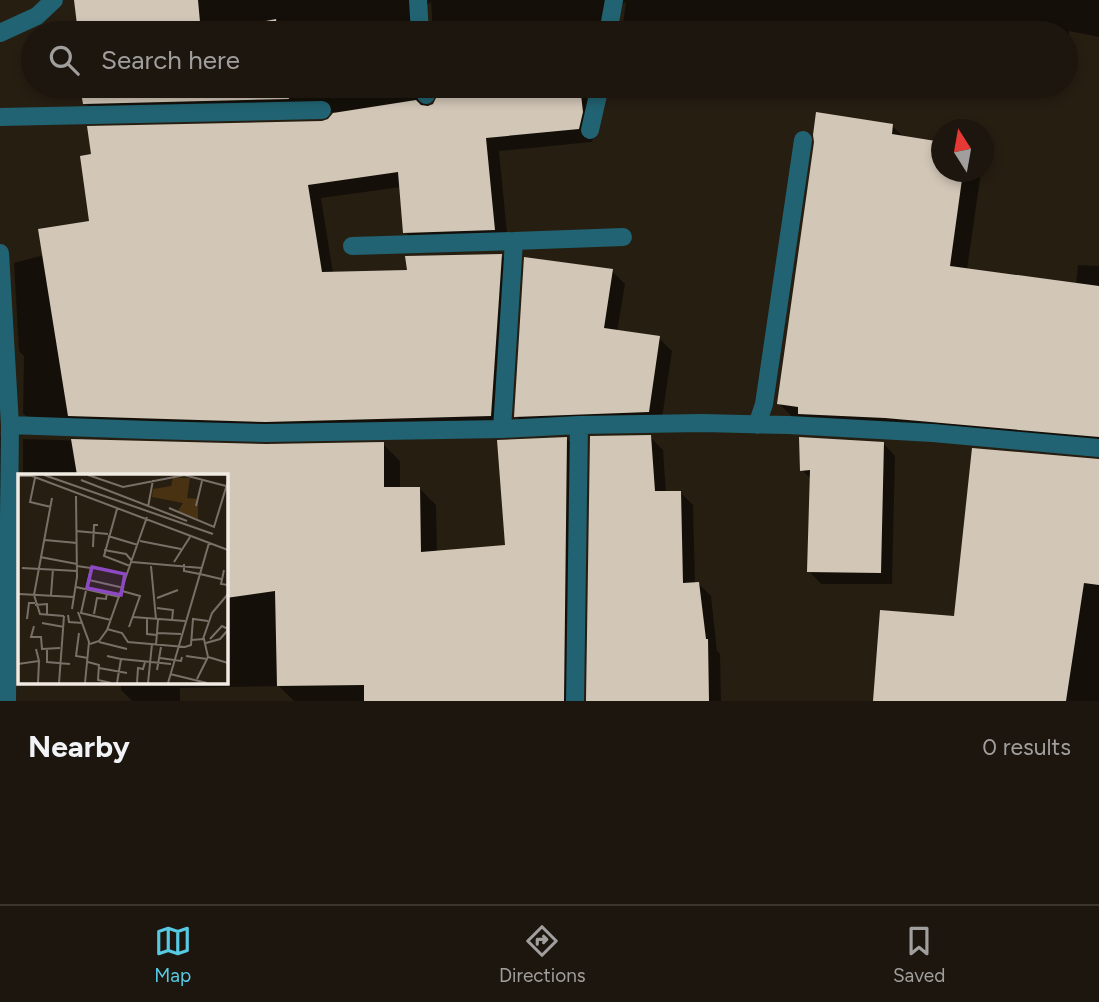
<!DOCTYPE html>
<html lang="en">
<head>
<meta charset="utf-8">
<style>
  body { margin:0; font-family:Figtree,sans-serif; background:#2a231c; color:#f1f3f6 }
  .compass { position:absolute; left:931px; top:119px; width:63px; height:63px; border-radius:50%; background:#1d160e; box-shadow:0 4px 10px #0003; rotate:349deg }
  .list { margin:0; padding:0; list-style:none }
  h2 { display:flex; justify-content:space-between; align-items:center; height:91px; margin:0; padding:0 28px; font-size:30px }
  h2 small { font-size:23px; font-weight:400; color:#a09f9e }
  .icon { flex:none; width:38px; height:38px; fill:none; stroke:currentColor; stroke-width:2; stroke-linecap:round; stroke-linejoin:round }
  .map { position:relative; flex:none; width:1099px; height:701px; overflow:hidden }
  .search { position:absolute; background:#1d160e; box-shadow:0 4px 10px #0003; left:21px; right:21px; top:21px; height:77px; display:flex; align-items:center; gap:18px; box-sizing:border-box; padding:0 24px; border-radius:38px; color:#a09f9e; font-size:26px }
  .sheet { height:203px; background:#1d160e }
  nav { display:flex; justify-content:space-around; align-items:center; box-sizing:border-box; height:98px; border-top:2px solid #3b352e; background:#1d160e; font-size:19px; color:#a09f9e }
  nav a { display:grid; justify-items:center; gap:4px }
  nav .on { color:#57c9e2 }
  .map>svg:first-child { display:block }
  .shadow { fill:#0007; fill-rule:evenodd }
  .building { fill:#d2c6b7 }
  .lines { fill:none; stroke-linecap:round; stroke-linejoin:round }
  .minor { stroke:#216372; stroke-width:18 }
  .inset-road { fill:none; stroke:#787066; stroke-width:2 }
  .view { fill:#8d49c4; fill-opacity:0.15; stroke:#8d49c4; stroke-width:3.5 }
  .inset-edge { fill:none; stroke:#f1ebe3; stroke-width:3.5 }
</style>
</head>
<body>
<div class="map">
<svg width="1099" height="701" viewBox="0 0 1099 701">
  <rect width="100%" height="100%" fill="#271e12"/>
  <path class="shadow" d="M 76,0 L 1099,0 L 1099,37 L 1069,31 L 1068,47 L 1066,47 L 1066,33 L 625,33 L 622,30 L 626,2 L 619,6 L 612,33 L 433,33 L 431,2 L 422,8 L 421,33 L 79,33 Z
    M 82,86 L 592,86 L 596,126 L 592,142 L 499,151 L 508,243 L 419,246 L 405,232 L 401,187 L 321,198 L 333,273 L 409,272 L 501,255 L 515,269 L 505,429 L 37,427 L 23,413 L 24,356 L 19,351 L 14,263 L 44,255 L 91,222 L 330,121 L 335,112 L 99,117 L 85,103 ZM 438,88 L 438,101 L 428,108 L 428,95 Z
    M 892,126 L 942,172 L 981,172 L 967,270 L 1076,285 L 1078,265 L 1099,266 L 1099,450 L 795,420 L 779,403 Z
    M 612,271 L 625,284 L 617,332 L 659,338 L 672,351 L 661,425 L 529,429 L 516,416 Z
    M 0,435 L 10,445 L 0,547 Z
    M 650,437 L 663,450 L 666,493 L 680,492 L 693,505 L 695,584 L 698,583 L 711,596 L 717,651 L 720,654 L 721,701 L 588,701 Z
    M 23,439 L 266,446 L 383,444 L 400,461 L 400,488 L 419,488 L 436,505 L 437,552 L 507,547 L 567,439 L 584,456 L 580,701 L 294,701 L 279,686 L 180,688 L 180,701 L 132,701 L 121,690 L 121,682 L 226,682 L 226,475 L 23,475 Z
    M 883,443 L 895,456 L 892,584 L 821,584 L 809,571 L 811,479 L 802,470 Z
    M 1099,461 L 1099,701 L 875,701 L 955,618 Z"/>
  <path class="building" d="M 74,0 L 198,0 L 201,33 L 78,33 Z
    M 276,19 L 278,33 L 204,33 Z
    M 80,86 L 286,86 L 289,99 L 83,104 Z
    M 503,86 L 580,86 L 583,112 L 579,129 L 486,138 L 495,230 L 403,233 L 398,172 L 308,185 L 322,272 L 407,270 L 405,256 L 502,254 L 491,416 L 266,422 L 68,416 L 38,229 L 89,221 L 80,156 L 91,154 L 87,126 L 322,121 L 328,119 L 333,113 L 416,100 L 421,105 L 428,106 L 433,104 L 437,96 Z
    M 816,112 L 893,124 L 892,134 L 942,142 L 942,172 L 963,172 L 950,266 L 1099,286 L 1099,437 L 885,418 L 798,414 L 798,407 L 777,404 L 814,142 L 813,135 Z
    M 524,257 L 613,269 L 604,328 L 660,336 L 649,412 L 514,417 Z
    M 651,435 L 655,491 L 681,491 L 683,583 L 699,582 L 706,639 L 708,639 L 709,701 L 586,701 L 590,436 Z
    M 567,437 L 564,701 L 364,701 L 364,685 L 277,686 L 275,591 L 226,598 L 226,475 L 77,475 L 71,439 L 266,444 L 384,442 L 384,487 L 420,487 L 421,552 L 505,545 L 497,440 Z
    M 799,437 L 884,442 L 881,573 L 807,572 L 810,470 L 800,471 Z
    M 972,448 L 1099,459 L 1099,585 L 1084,583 L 1066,701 L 873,701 L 880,610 L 954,616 Z"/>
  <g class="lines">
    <path class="minor" d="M 418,0 L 420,33
      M 0,33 L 37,16 L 54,0
      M 608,33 L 614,0
      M 425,86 L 426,95
      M 0,117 L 322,110
      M 590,130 L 600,86
      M 514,241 L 623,237
      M 352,246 L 514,241 L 502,429
      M 0,253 L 10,425 L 7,701
      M 10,425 L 149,430 L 266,433 L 502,429 L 579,425 L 702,423 L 789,425 L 933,433 L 1099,448
      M 757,425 L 764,404 L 803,140
      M 575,701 L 579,425"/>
  </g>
  <g transform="translate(18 474)">
    <rect width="210" height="210" fill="#271e12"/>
    <path d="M 155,4 L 172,4 L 169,24 L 180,25 L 180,45 L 160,37 L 165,29 L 134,23 L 135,15 L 153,12 Z" fill="#483211"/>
    <path class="inset-road" d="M 26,1 L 195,60M 70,1 L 105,13 L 167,1M 166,1 L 208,12M 0,2 L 14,2 L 210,76M 17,4 L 12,28 L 33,33M 63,6 L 169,47M 34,24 L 16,121 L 22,140 L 46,142M 178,32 L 184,7M 130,33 L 135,6M 151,34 L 196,53 L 210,7M 99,35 L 86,82 L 112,92M 58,57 L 90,60M 90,62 L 120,71M 27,66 L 59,69M 122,67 L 163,75M 75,73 L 76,51 L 80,51M 86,76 L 108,80 L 114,87M 22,83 L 59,90M 114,88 L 184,94M 156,88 L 172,63M 166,90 L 166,97 L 182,100 L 191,69M 59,92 L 73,94 L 63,139 L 93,146M 133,92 L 138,145M 4,94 L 59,97M 206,96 L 203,110 L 210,111M 71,106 L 106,114M 58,113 L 102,123M 104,117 L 122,122 L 111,153M 1,120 L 56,123M 33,121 L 35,95M 139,124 L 160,116M 17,131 L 29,130 L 29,141M 139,134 L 155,136 L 154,147M 54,135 L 59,103 L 58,22M 60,138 L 71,168 L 67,209M 76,140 L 79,124 L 88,125 L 89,119M 50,141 L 51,148 L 65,149M 115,143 L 167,147M 9,145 L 11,129 L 17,129M 129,145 L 129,160 L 139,161M 24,149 L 46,153M 16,152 L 13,163 L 23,163 L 24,175 L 42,174M 89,155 L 104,159 L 110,168 L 167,173 L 173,171 L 175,145 L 190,147M 61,159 L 58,182 L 70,184M 139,159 L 163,160M 185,165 L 194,139 L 210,120M 192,165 L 204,152 L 210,155M 173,166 L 186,165 L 190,183 L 210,189M 81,168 L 109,175M 188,169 L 202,165 L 210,156M 72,170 L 81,167 L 89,156 L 129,43M 138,171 L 140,146M 29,174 L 29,188 L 52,190M 89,182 L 103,185 L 99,209M 168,182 L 189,185M 142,184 L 163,187 L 164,183M 103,185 L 153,190M 70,188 L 81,191 L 80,206 L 93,209M 0,190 L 21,187 L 18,175M 81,194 L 109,199M 139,196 L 143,173M 152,200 L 189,209M 179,205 L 190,183M 20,209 L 21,187M 41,209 L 46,142M 119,209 L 120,194 L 125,195 L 127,188M 130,209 L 134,170M 150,209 L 182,100 L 203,105"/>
    <path class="view" d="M 74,93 L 107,100 L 103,121 L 69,114 Z"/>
    <rect width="210" height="210" class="inset-edge"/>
  </g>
</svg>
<svg class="compass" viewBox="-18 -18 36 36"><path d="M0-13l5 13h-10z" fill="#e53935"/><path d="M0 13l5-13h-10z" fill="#a09f9e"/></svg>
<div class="search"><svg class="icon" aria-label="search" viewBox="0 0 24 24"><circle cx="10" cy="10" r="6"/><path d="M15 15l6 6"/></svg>Search here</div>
</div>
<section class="sheet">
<h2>Nearby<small>0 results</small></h2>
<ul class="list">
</ul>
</section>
<nav>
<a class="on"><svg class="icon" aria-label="map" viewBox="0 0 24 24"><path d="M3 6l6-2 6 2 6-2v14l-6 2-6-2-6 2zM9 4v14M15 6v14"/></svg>Map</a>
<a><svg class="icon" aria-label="directions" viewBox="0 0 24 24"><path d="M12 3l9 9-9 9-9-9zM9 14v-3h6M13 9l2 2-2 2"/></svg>Directions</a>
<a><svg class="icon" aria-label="saved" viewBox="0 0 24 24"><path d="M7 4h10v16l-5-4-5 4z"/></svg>Saved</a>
</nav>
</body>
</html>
